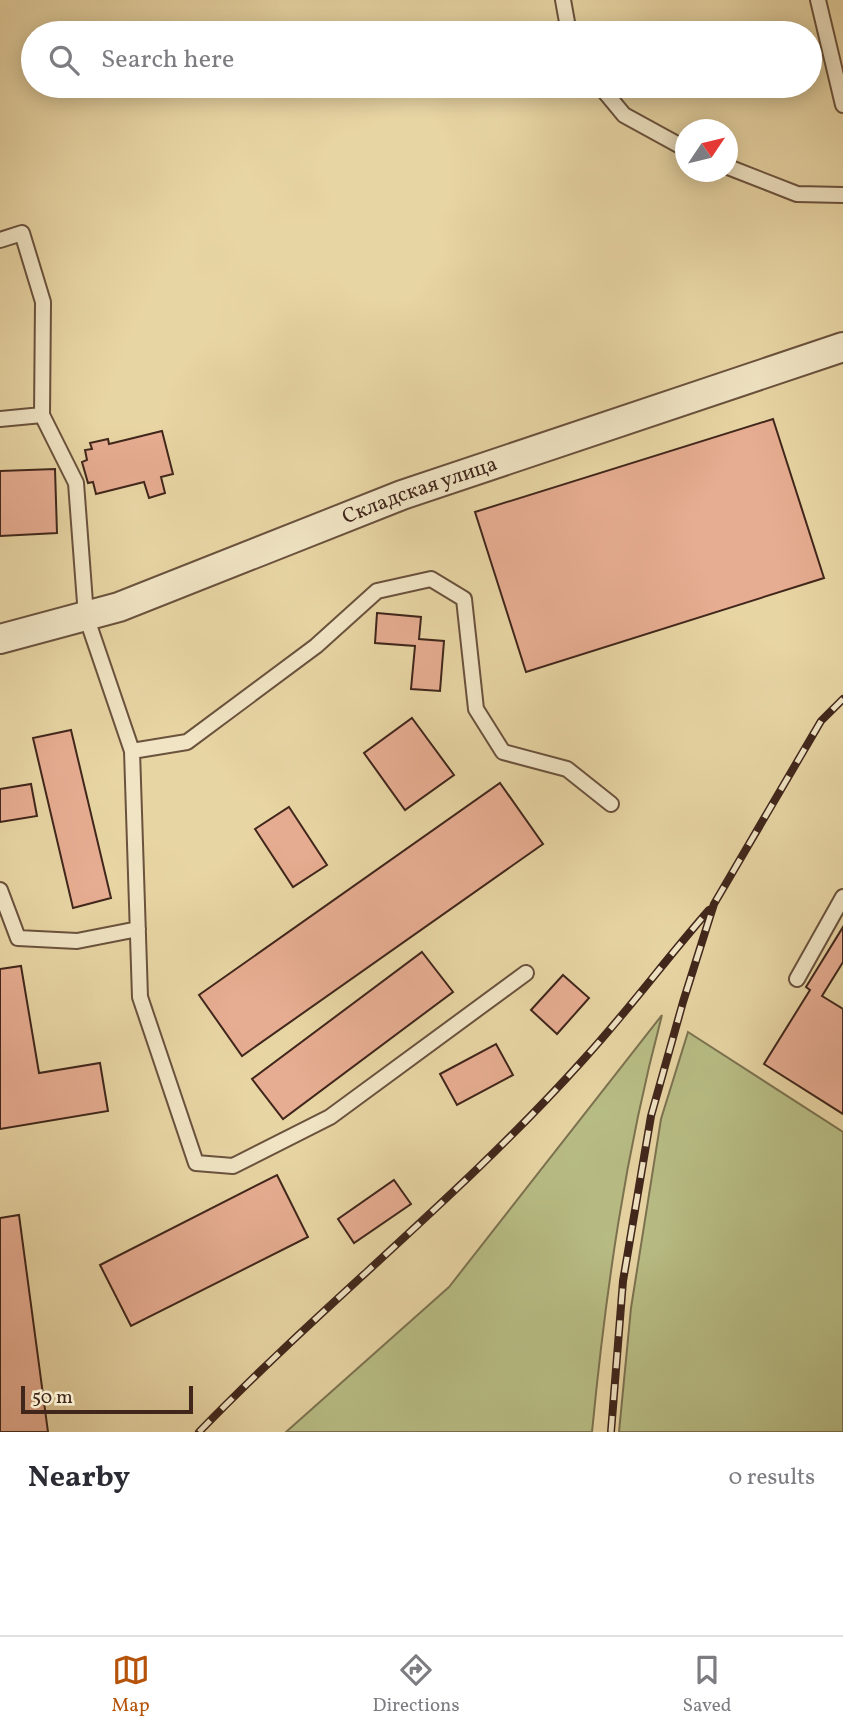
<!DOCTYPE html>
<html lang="en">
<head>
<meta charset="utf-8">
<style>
  body { margin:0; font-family:Vollkorn,serif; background:#f7f7f7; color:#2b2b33 }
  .compass { position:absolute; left:675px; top:119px; width:63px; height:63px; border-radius:50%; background:#fff; box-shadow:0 4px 18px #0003; rotate:55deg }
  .scale { position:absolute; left:21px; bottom:18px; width:172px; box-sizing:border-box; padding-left:7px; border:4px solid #40261b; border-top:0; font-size:19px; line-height:24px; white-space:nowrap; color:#40261b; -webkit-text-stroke:5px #f0e4c4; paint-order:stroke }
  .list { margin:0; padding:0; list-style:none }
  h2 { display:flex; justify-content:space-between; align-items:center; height:91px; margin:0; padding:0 28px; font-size:30px }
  h2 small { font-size:23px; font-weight:400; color:#7c7c81 }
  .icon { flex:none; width:38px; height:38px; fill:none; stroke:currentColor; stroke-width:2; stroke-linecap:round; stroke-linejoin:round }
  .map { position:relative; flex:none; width:843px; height:1432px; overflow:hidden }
  .search { position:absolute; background:#fff; box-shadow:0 4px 18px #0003; left:21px; right:21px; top:21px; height:77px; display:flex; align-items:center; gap:18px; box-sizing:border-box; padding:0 24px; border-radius:38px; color:#7c7c81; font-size:26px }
  .sheet { height:203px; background:#fff }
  nav { display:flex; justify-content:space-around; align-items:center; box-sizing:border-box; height:98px; border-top:2px solid #e1e1e2; background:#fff; font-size:19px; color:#7c7c81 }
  nav a { display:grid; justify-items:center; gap:4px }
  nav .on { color:#b45309 }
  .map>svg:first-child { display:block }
  .green { fill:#b8bd85; stroke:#7c7250; stroke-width:2 }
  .building { fill:#e7ad92; stroke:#40261b; stroke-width:2 }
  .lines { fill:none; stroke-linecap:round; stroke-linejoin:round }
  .lane-casing { stroke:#6a523d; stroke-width:18 }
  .street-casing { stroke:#6a523d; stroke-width:32 }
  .lane { stroke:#f0e4c4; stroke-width:14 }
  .street { stroke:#f0e4c4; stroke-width:28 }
  .rail-casing { stroke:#40261b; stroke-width:8 }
  .rail { stroke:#f0e4c4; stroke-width:5; stroke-dasharray:16; stroke-linecap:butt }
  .labels { text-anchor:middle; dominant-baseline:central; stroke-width:5; stroke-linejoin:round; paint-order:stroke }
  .street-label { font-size:21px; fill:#40261b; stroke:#f0e4c4 }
</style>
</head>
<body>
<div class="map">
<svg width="843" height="1432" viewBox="0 0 843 1432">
  <rect width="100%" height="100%" fill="#e8d5a4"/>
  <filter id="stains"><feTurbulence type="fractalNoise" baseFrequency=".00286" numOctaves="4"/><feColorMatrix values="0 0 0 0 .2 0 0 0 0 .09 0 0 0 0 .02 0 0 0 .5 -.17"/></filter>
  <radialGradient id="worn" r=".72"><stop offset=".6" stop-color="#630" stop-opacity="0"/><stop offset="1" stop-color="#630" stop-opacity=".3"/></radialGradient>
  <path class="green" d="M 662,1015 C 625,1155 606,1289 592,1432 L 286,1432 L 449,1287 Z
    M 688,1032 L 843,1132 L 843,1432 L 619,1432 L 631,1308 L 661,1119 Z"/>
  <path class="building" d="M 773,419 L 824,578 L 526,672 L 475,512 Z
    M 162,431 L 173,474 L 161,477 L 165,493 L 149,498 L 144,482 L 96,494 L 93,482 L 88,483 L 82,462 L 87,460 L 85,450 L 92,449 L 90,443 L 108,439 L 109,444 Z
    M 55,469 L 57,533 L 0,536 L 0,471 Z
    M 377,613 L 421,617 L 419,639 L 444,641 L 440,691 L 411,689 L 415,646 L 375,643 Z
    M 412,718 L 454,775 L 405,810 L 364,753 Z
    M 71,730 L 111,898 L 73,908 L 33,738 Z
    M 500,783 L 543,844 L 242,1056 L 199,995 Z
    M 31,784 L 37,816 L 0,822 L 0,789 Z
    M 289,807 L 327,865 L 293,887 L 255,829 Z
    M 843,927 L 843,962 L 822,996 L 843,1009 L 843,1114 L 764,1064 L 810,990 L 806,987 Z
    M 422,952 L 453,992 L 283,1119 L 252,1079 Z
    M 21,966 L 39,1073 L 100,1063 L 108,1111 L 0,1129 L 0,969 Z
    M 563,975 L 589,998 L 557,1034 L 531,1010 Z
    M 496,1044 L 513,1075 L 457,1105 L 440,1074 Z
    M 277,1175 L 308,1237 L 131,1326 L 100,1265 Z
    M 394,1180 L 411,1204 L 354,1243 L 338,1219 Z
    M 19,1215 L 48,1432 L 0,1432 L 0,1218 Z"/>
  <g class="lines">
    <g class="lane-casing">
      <path id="lane" d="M 563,0 L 569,33
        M 818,0 L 843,105
        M 600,86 L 624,115 L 686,149
        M 728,167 L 797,194 L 843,195
        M 0,240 L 22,233 L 43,302 L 42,415 L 76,483 L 86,616 L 132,751 L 187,742 L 316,646 L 377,591 L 431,579 L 464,599 L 476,709 L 503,752 L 567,769 L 611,804
        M 0,419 L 42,415
        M 132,751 L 140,997 L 196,1163 L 233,1166 L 330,1117 L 526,973
        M 0,890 L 18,938 L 77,941 L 138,929
        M 797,979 L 843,897"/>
    </g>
    <g class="street-casing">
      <g id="street">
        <path id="s1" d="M 0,639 L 119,607 L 402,495 L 843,347"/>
      </g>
    </g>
    <use href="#lane" class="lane"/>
    <use href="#street" class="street"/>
    <g class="rail-casing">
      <path id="rail" d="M 199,1432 C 323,1304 464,1193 583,1060 C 627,1012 666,959 709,910
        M 611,1432 L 623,1281 L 651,1116 L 683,1002 L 714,904 L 821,721 L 843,699"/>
    </g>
    <use href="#rail" class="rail"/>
  </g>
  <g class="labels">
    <g class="street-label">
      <text stroke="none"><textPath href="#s1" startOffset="446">Складская улица</textPath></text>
    </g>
  </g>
  <rect width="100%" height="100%" filter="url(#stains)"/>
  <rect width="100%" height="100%" fill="url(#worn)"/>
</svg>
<svg class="compass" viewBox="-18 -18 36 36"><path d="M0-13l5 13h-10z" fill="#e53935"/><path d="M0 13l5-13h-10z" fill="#7c7c81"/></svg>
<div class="scale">50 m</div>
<div class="search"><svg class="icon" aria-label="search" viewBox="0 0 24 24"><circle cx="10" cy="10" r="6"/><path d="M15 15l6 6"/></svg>Search here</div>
</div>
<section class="sheet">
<h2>Nearby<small>0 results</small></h2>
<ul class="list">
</ul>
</section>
<nav>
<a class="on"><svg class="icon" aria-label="map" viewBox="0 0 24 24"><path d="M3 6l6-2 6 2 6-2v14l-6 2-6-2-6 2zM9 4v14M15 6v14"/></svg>Map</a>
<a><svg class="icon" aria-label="directions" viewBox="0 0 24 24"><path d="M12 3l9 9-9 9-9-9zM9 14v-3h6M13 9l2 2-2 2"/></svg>Directions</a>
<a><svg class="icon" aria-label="saved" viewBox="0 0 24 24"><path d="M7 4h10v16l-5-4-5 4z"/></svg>Saved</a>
</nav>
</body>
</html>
